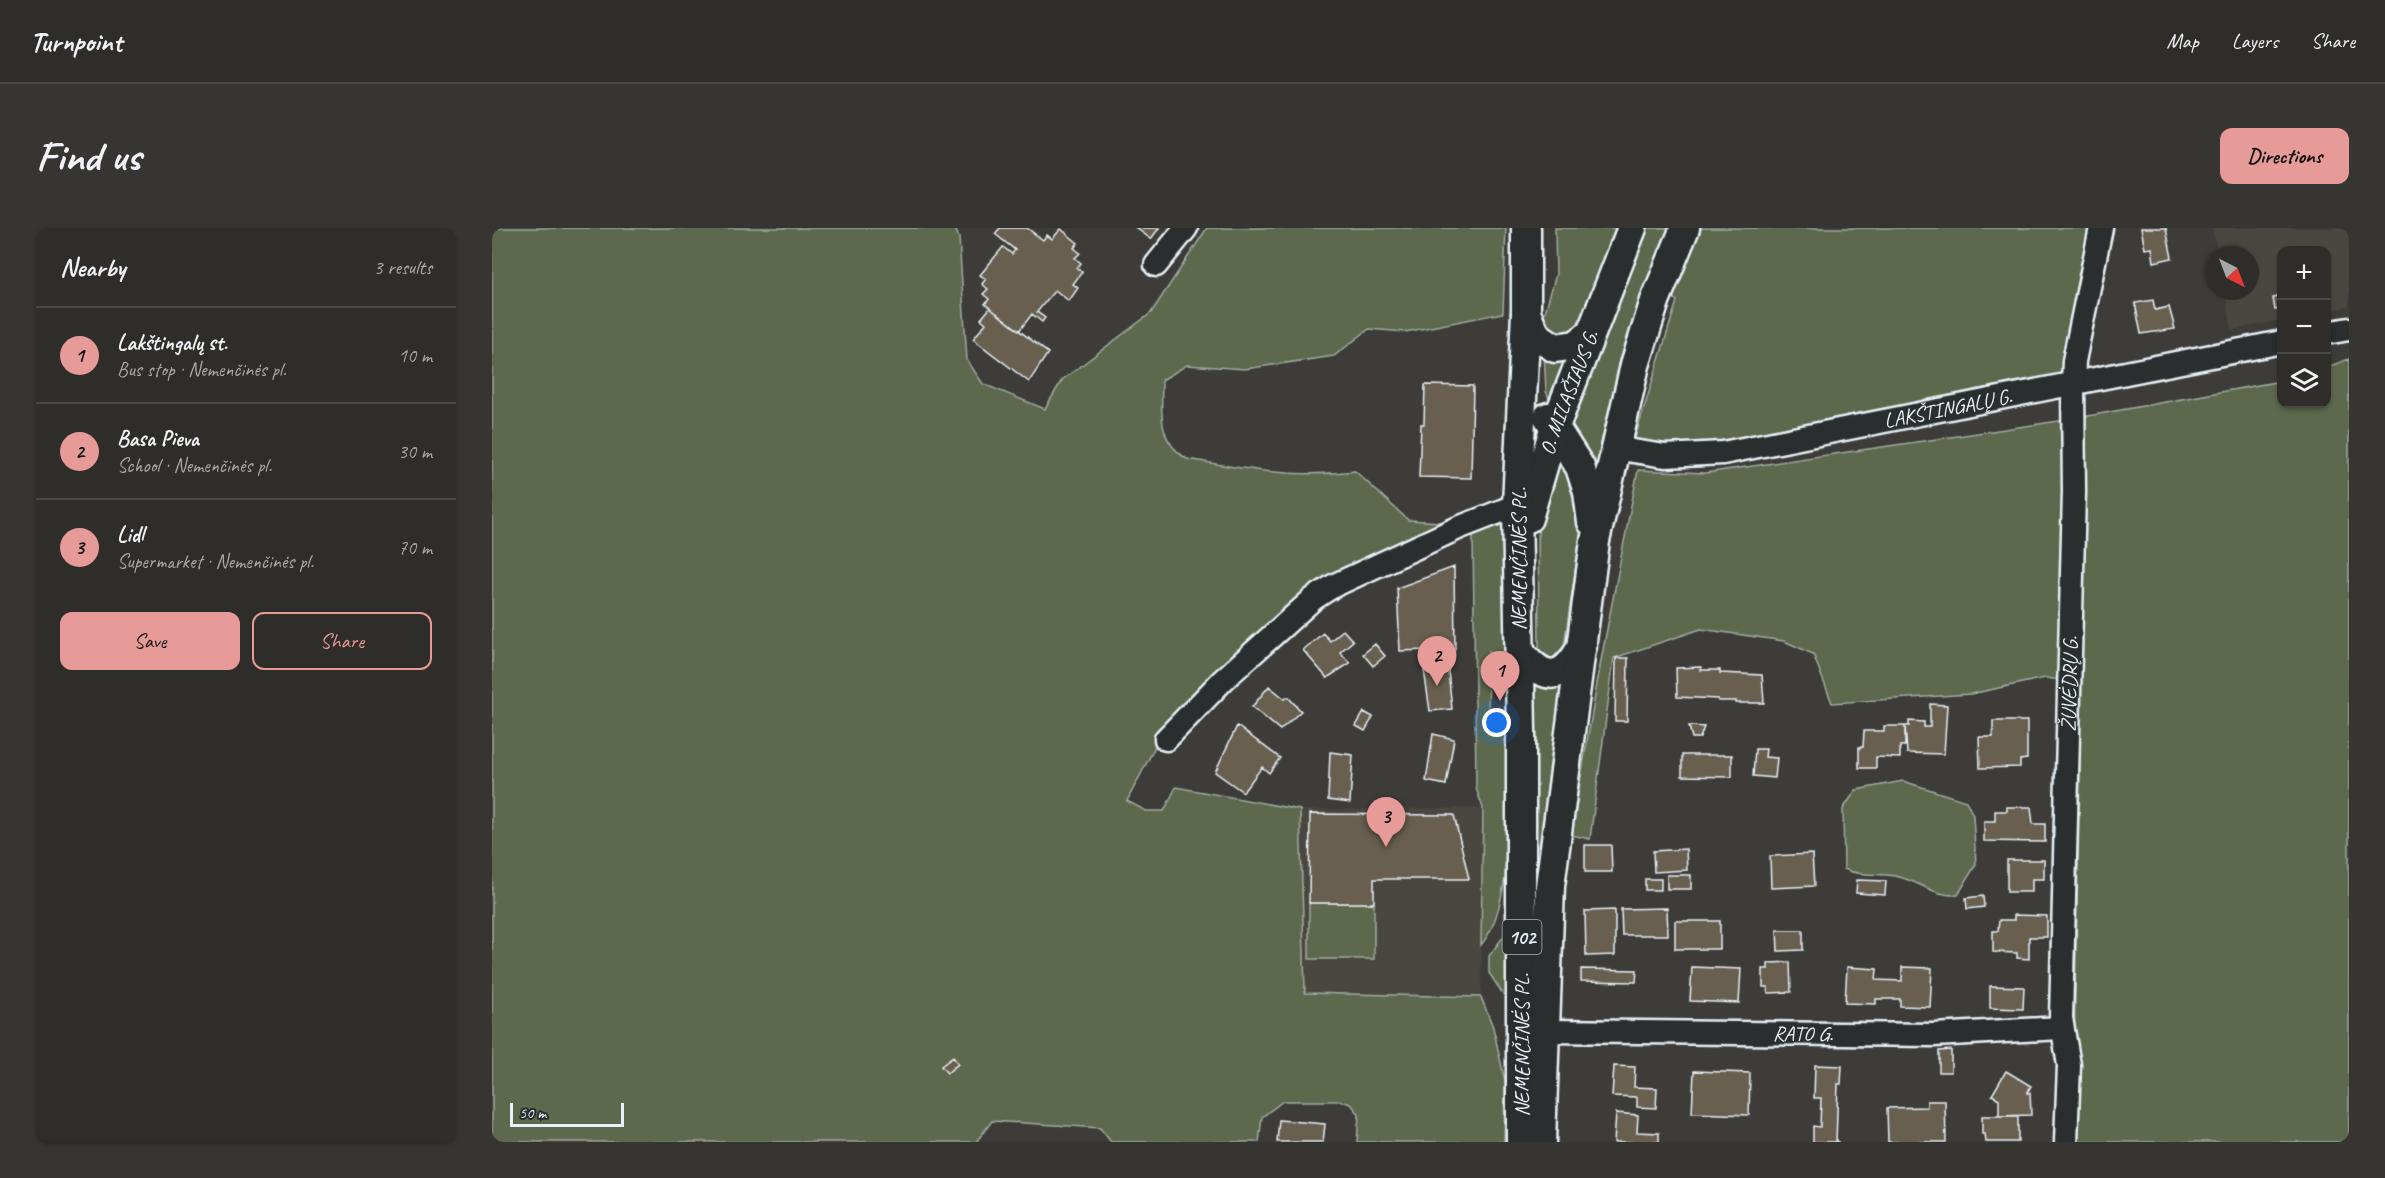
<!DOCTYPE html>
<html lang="en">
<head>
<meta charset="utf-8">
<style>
  body { margin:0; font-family:Caveat,sans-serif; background:#363532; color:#f1f3f6 }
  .controls { position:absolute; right:18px; top:18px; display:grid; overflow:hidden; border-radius:12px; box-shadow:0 2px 4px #0004 }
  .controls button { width:54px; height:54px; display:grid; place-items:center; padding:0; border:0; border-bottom:2px solid #494947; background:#2e2d2a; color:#f1f3f6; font:30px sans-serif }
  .compass { position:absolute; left:1713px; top:18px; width:54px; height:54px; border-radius:50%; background:#2e2d2a; box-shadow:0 2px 4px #0004; rotate:138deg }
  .scale { position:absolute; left:18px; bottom:15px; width:114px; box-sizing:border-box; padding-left:6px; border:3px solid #e8f1f8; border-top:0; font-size:16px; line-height:21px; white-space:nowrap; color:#e8f1f8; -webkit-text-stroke:4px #2a2d2e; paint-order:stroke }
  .you { position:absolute; left:1005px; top:495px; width:21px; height:21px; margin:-15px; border:4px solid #fff; border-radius:50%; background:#1a73e8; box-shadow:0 0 0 9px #1a73e833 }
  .badge { display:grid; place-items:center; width:39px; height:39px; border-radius:50%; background:#e69b98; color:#111; font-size:20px; font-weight:700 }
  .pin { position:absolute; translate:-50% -50px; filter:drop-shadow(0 2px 3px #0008) }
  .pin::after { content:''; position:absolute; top:32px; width:21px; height:18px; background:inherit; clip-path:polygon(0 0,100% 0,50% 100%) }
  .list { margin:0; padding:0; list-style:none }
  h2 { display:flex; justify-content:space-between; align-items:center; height:78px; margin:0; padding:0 24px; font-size:26px }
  h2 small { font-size:20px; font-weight:400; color:#a7a8a8 }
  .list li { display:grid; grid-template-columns:39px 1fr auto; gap:18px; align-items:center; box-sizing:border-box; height:96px; padding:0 24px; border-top:2px solid #494947 }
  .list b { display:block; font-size:22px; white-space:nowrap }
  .list p { margin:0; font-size:20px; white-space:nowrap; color:#a7a8a8 }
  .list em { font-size:20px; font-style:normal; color:#a7a8a8 }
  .actions { display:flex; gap:12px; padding:18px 24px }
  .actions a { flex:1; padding:14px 0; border:2px solid #e69b98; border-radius:12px; text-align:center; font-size:21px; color:#e69b98 }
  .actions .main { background:#e69b98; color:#111 }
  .icon { flex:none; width:33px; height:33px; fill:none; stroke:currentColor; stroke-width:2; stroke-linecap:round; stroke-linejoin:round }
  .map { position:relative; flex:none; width:1857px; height:914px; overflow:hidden; border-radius:12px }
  header { display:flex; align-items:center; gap:36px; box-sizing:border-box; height:84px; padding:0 30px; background:#2e2d2a; border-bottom:2px solid #494947 }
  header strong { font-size:28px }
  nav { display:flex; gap:33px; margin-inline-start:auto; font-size:21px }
  .intro { display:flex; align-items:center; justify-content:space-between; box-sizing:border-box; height:144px; padding:0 36px }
  h1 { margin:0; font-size:42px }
  .button { padding:15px 27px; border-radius:12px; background:#e69b98; color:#111; font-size:21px; font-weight:700 }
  main { display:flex; gap:36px; padding:0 36px }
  aside { flex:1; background:#2e2d2a; border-radius:12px; box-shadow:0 2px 4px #0004 }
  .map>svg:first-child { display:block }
  .built { fill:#4a463f }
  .green { fill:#5d674e; stroke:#a2aca3; stroke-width:1.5 }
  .building { fill:#685f50; stroke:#e8f1f8; stroke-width:1.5 }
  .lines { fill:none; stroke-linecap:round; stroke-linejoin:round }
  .minor-casing { stroke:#e8f1f8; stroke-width:27 }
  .major-casing { stroke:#e8f1f8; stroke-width:33 }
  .minor { stroke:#2a2d2e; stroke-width:22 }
  .major { stroke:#2a2d2e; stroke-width:28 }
  .labels { text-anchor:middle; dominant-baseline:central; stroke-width:5; stroke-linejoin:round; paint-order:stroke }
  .shield { fill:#2a2d2e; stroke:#afb6bb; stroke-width:1.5 }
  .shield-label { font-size:20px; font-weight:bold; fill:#e8f1f8 }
  .street-label { font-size:21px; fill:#e8f1f8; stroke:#2a2d2e }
</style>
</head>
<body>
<header>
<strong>Turnpoint</strong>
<nav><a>Map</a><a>Layers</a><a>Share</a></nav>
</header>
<div class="intro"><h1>Find us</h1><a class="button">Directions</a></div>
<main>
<aside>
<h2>Nearby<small>3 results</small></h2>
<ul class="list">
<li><span class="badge">1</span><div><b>Lakštingalų st.</b><p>Bus stop · Nemenčinės pl.</p></div><em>10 m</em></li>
<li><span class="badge">2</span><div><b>Basa Pieva</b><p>School · Nemenčinės pl.</p></div><em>30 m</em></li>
<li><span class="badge">3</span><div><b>Lidl</b><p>Supermarket · Nemenčinės pl.</p></div><em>70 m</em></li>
</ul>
<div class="actions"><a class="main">Save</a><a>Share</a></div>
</aside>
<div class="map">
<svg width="1857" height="914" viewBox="0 0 1857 914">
  <rect width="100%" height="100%" fill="#3d3c38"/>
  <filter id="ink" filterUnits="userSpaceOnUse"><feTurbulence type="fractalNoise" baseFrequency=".0167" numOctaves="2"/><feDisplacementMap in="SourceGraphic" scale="12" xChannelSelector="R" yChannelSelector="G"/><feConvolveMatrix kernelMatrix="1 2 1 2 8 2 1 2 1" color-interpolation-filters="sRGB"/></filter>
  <g filter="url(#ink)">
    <path class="built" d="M 1720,0 L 1857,0 L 1857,78 L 1835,83 L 1834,22 L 1790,22 L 1789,92 L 1740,102 L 1733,63 L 1758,63 L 1758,27 L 1726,27 Z
      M 991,580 L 989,769 L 813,765 L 808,582 Z"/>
    <path class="green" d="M 0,0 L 463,0 L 467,10 L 475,132 L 491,156 L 553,181 L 570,152 L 659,85 L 715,0 L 1014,0 L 1011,85 L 913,104 L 877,101 L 842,128 L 753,141 L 695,137 L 670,152 C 670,185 664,211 695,231 C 756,241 801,251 863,243 L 916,292 L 948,294 L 945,307 L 879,334 L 668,509 L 635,573 L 654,583 L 672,583 L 684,559 L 808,582 L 813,765 L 989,769 L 1001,799 L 1013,853 L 1012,914 L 865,914 L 867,886 L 859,876 L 849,873 L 791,873 L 770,889 L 767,914 L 619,914 L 608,900 L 500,893 L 484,914 L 0,914 Z
      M 1063,0 L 1130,0 L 1087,105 L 1061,109 L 1051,91 L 1064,46 Z
      M 1152,0 L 1179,0 L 1105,253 L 1073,202 Z
      M 1202,0 L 1604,0 L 1576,149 L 1246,214 L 1163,219 L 1142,213 L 1185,73 L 1181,70 L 1184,41 Z
      M 1052,125 L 1076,130 L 1059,175 L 1054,163 Z
      M 1857,131 L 1857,914 L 1580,914 L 1588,542 L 1587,454 L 1553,450 L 1479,466 L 1340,475 L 1321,426 L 1292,413 L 1209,401 L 1122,430 L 1098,611 L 1079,607 L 1110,427 L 1146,242 L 1213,245 L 1574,192 L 1789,153 L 1790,176 L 1834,176 L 1835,139 Z
      M 1064,225 L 1077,238 L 1091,289 L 1072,418 L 1059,432 L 1047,422 L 1046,288 Z
      M 1015,291 L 1015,436 L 997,423 L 996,505 L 1016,491 C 1018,546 1025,676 989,717 L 991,580 L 984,560 L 981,307 Z
      M 1074,449 L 1045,829 L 1039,450 Z
      M 1411,553 L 1474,573 L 1481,587 L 1484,636 L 1466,667 C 1442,669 1426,652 1403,648 C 1385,645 1369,649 1352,641 L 1351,581 L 1364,562 Z
      M 817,675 L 882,675 L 882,731 L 817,731 Z
      M 1019,681 L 1020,785 L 1013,769 L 997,745 L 997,728 L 1014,705 Z"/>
    <path class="building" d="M 508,0 L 535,0 L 551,12 L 555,7 L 560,11 L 569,1 L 586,15 L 582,20 L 588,25 L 583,30 L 589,35 L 585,40 L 590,44 L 581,56 L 586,60 L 577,73 L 563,62 L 545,84 L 553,90 L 550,94 L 540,86 L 527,103 L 493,76 L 497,71 L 491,66 L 496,61 L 490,56 L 494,51 L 488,47 L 511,19 L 520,26 L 523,22 L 503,6 Z
      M 644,0 L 667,0 L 659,11 Z
      M 1649,0 L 1674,0 L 1680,30 L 1662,34 L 1660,20 L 1653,21 Z
      M 1790,68 L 1790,81 L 1783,82 L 1781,70 Z
      M 1661,72 L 1663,82 L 1677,79 L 1683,101 L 1649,106 L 1643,75 Z
      M 498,80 L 556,125 L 537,154 L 481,111 L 494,95 L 489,91 Z
      M 933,157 L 981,158 L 979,250 L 927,249 L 929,196 L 932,196 Z
      M 962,339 L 963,421 L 908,423 L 905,360 Z
      M 851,402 L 861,413 L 848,424 L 858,435 L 835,450 L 811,422 L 831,405 L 838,413 Z
      M 883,416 L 893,428 L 881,438 L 871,426 Z
      M 1124,430 L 1136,430 L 1135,493 L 1123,493 Z
      M 955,433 L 960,481 L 938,483 L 931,435 Z
      M 1209,439 L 1209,442 L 1228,442 L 1228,445 L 1270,447 L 1272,475 L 1244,475 L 1244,473 L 1226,473 L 1226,471 L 1185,469 L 1184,440 Z
      M 777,458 L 793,471 L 796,469 L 809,483 L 788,502 L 760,479 Z
      M 1438,476 L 1455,477 L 1452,526 L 1415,525 L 1413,498 L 1417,498 L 1417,493 L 1432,494 L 1432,499 L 1438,499 Z
      M 872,484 L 881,489 L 873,503 L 864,498 Z
      M 1501,493 L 1535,493 L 1535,531 L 1528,532 L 1528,539 L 1488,540 L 1487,509 L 1501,509 Z
      M 745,498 L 788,530 L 777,545 L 770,539 L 751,564 L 723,544 Z
      M 1197,498 L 1212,499 L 1208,510 L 1200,510 Z
      M 1392,498 L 1413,498 L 1413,518 L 1408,518 L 1408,530 L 1384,529 L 1384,540 L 1367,540 L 1367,519 L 1371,519 L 1372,503 L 1392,503 Z
      M 941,506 L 962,511 L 954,557 L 934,553 Z
      M 1263,521 L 1274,521 L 1273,529 L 1285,530 L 1283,550 L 1261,548 Z
      M 838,524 L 861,527 L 858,575 L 836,572 Z
      M 1190,527 L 1240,527 L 1240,549 L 1190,548 Z
      M 1515,579 L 1539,579 L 1541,596 L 1553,596 L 1553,614 L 1492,613 L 1492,593 L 1503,593 L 1503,583 L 1515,583 Z
      M 818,586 L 962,587 L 977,651 L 882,651 L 882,675 L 817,675 Z
      M 1093,617 L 1119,617 L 1120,644 L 1093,644 Z
      M 1194,621 L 1195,642 L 1162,644 L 1161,623 Z
      M 1320,626 L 1322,658 L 1279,660 L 1278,628 Z
      M 1515,632 L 1552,632 L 1552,651 L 1540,651 L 1540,664 L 1515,664 Z
      M 1175,647 L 1199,647 L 1199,661 L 1175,661 Z
      M 1153,651 L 1169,651 L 1169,662 L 1153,662 Z
      M 1365,652 L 1394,653 L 1393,667 L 1364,665 Z
      M 1491,668 L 1492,679 L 1475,681 L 1474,670 Z
      M 1175,680 L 1176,707 L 1130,707 L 1129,681 Z
      M 1123,682 L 1123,727 L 1094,728 L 1093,683 Z
      M 1522,687 L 1555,688 L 1555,709 L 1537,709 L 1537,731 L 1525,730 L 1525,725 L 1501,724 L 1501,703 L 1506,703 L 1507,692 L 1522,692 Z
      M 1183,693 L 1228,693 L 1228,721 L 1183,721 Z
      M 1285,702 L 1311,702 L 1311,722 L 1286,723 Z
      M 1298,734 L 1299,764 L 1276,765 L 1276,759 L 1271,759 L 1271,741 L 1276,741 L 1276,735 Z
      M 1200,739 L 1249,741 L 1247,775 L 1198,773 Z
      M 1355,739 L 1385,741 L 1384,752 L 1410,753 L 1410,739 L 1440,740 L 1438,779 L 1408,778 L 1408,771 L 1384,771 L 1384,776 L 1353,775 Z
      M 1089,741 L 1145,742 L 1144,754 L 1089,753 Z
      M 1498,758 L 1532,759 L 1531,781 L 1498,780 Z
      M 1459,822 L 1459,844 L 1447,844 L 1447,823 Z
      M 461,829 L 466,836 L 455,845 L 449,838 Z
      M 1323,837 L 1350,838 L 1349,856 L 1346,856 L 1344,914 L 1347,914 L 1321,914 L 1321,898 L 1328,899 L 1329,870 L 1322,870 Z
      M 1122,838 L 1143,839 L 1142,859 L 1165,860 L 1164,880 L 1145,879 L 1145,869 L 1120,868 Z
      M 1202,843 L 1258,845 L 1257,887 L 1200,885 Z
      M 1514,843 L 1539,858 L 1535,865 L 1538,865 L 1539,887 L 1507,888 L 1507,871 L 1500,867 Z
      M 1435,873 L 1453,873 L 1454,914 L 1396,914 L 1395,880 L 1435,879 Z
      M 1124,885 L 1146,887 L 1145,904 L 1167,905 L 1167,914 L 1122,914 Z
      M 1490,888 L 1526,888 L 1526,914 L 1494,914 L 1493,906 L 1490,906 Z
      M 787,892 L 833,896 L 831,914 L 785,914 Z"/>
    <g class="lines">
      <g class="minor-casing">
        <g id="minor">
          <path d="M 664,37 L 694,0"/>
          <path d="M 1834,105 L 1857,101"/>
          <path id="s1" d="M 1122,220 L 1173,228 L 1231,225 L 1790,114"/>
          <path d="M 674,511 L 731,452 L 821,371 L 841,358 L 966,300 L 1025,277"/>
          <path id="s2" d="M 1051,803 L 1442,807 L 1569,800"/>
          <path id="s3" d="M 1574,914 L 1577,837 L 1569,790 L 1582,264 L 1581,156 L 1582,133 L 1609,0"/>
        </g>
      </g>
      <g class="major-casing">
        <g id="major">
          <path d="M 1034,85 L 1044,107 L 1063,120 L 1084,117 L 1096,108"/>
          <path d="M 1056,189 L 1088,239 L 1096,264 L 1100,294"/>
          <path id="s4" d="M 1036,290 L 1062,201 L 1140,0"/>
          <path d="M 1028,423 C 1052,454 1071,454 1090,418"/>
          <path d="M 1029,914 L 1029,505 L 1025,277 L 1034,85 L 1034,0"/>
          <path d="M 1049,914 L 1058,658 L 1103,313 L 1143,137 L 1163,73 L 1193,0"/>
        </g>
      </g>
      <use href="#minor" class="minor"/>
      <use href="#major" class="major"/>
    </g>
  </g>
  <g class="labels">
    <rect class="shield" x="1010.5" y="692" width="39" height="34" rx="4.5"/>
    <g class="shield-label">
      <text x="1030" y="709">102</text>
    </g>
    <g class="street-label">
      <text stroke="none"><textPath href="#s4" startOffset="132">O. MILAŠIAUS G.</textPath></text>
      <text stroke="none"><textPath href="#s1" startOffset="339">LAKŠTINGALŲ G.</textPath></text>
      <text transform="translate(1027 331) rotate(-90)">NEMENČINĖS PL.</text>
      <text stroke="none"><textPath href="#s3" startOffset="459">ŽUVĖDRŲ G.</textPath></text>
      <text stroke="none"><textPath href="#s2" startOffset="260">RATO G.</textPath></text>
      <text transform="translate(1030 817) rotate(-90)">NEMENČINĖS PL.</text>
    </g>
  </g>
</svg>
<div class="controls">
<button>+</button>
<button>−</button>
<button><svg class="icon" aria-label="layers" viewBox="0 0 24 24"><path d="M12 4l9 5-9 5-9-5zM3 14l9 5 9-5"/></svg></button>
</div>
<svg class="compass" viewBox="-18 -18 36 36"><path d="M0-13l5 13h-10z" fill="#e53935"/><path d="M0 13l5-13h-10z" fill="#a7a8a8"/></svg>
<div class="scale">50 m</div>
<div class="you"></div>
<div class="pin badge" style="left:1008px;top:473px">1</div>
<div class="pin badge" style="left:945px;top:458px">2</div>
<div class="pin badge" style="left:894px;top:619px">3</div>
</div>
</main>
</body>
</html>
